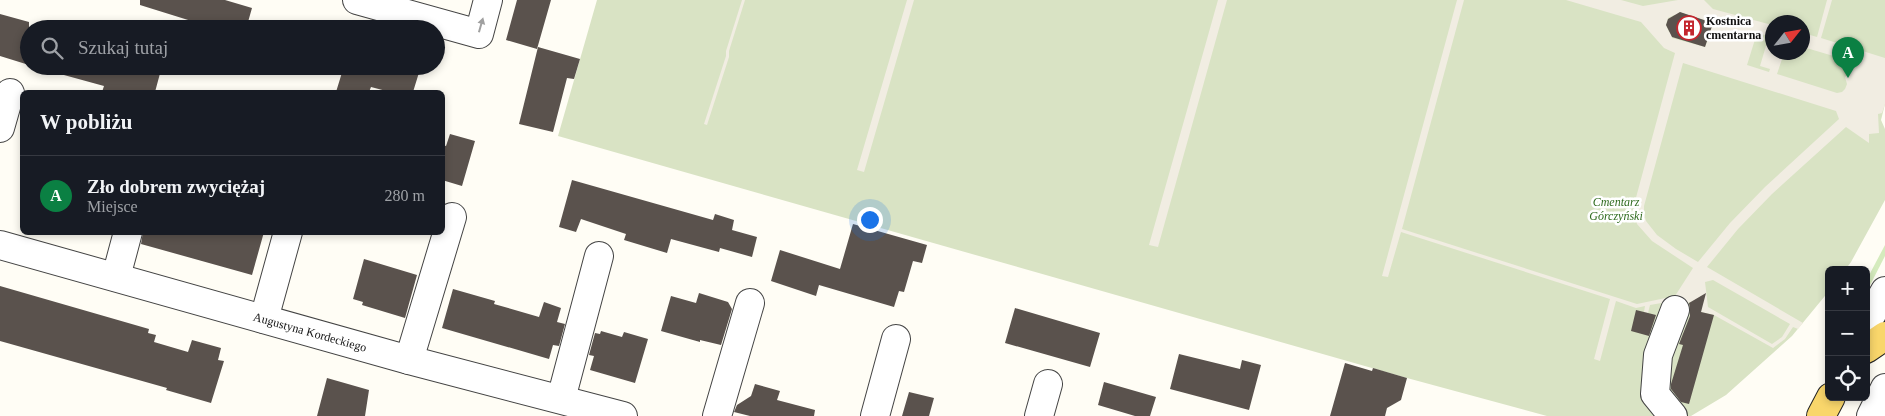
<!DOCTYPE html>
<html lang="pl">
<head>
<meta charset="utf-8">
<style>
  body { margin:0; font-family:"Times New Roman",serif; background:#242831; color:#f1f3f6 }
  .controls { position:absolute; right:15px; bottom:15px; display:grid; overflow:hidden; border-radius:8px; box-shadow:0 2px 8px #0003 }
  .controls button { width:45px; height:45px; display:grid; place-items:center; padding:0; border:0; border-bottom:1px solid #363941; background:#171b24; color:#f1f3f6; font:25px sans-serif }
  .compass { position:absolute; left:1765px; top:15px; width:45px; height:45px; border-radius:50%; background:#171b24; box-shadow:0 2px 8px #0003; rotate:59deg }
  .you { position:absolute; left:869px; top:219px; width:18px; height:18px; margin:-12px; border:4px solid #fff; border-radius:50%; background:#1a73e8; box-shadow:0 0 0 8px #1a73e833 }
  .badge { display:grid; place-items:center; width:32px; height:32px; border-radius:50%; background:#0b8043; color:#fff; font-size:16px; font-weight:700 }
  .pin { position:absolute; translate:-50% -41px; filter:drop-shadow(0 1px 2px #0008) }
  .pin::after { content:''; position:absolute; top:26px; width:18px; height:15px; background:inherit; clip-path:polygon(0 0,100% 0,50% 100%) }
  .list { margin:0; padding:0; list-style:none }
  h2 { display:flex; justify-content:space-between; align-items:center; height:65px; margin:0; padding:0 20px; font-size:21px }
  h2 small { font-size:16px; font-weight:400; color:#9ea1a6 }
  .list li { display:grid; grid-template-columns:32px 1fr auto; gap:15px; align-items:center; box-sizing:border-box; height:80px; padding:0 20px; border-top:1px solid #363941 }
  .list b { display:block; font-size:19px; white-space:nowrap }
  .list p { margin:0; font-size:16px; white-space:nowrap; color:#9ea1a6 }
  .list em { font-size:16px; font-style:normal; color:#9ea1a6 }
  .icon { flex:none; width:28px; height:28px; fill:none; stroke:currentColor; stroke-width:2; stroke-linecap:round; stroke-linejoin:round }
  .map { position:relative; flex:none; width:1885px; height:416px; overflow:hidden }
  .search { position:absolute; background:#171b24; box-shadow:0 2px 8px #0003; left:20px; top:20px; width:425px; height:55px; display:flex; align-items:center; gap:12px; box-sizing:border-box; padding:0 18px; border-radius:28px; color:#9ea1a6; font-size:19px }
  .panel { position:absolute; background:#171b24; box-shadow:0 2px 8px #0003; left:20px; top:90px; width:425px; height:145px; border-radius:8px }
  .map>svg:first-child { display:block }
  .green { fill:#d5ebbd }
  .cemetery { fill:#d9e3c4; fill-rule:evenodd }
  .plaza { fill:#f1ede2; fill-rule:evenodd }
  .building { fill:#5a524d }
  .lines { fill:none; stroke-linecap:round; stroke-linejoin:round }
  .minor-casing { stroke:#444; stroke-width:30 }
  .major-casing { stroke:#222; stroke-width:30 }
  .minor { stroke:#fff; stroke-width:28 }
  .major { stroke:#f9d66b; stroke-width:28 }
  .oneway { fill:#a0a0a0 }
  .labels { text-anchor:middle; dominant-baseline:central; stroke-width:5; stroke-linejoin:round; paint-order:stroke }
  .poi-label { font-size:12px; font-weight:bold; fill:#111; stroke:#fff; text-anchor:start }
  .park-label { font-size:12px; font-style:italic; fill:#2f6b1f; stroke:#fff }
  .street-label { font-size:12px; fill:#111; stroke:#fff }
</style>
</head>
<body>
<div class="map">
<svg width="1885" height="416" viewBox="0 0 1885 416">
  <rect width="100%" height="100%" fill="#fffdf5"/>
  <path class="green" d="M 1885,245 L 1885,256 L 1866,293 L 1866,281 Z"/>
  <path class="cemetery" d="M 597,0 L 1885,0 L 1885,104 L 1881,120 L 1885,129 L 1885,200 L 1851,262 L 1845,270 L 1829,270 L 1829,291 L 1792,336 L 1726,395 L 1691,416 L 1547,416 L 1407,378 L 558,136 ZM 1772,22 L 1802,22 L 1802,52 L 1772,52 Z"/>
  <path class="plaza" d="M 742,0 L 745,0 L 729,51 L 729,57 L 707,125 L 704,124 L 726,56 L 726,51 Z
    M 907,0 L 914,0 L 864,172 L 857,170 Z
    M 1218,0 L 1227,0 L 1158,247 L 1149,245 Z
    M 1457,0 L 1464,0 L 1402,229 L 1637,304 L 1675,296 L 1693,268 L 1652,241 L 1637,224 L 1634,215 L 1634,205 L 1675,53 L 1664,48 L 1641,22 L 1566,0 L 1621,0 L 1643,6 L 1678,0 L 1704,0 L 1713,9 L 1772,25 L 1772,37 L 1757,33 L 1747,65 L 1769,72 L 1770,69 L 1760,66 L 1768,39 L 1772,40 L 1772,52 L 1784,53 L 1777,74 L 1837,93 L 1842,92 L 1845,89 L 1847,84 L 1845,77 L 1850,73 L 1851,65 L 1847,60 L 1803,47 L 1803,33 L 1817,37 L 1827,0 L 1832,0 L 1821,38 L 1885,58 L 1885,104 L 1882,113 L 1878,114 L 1879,133 L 1869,134 L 1869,143 L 1846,127 L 1772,194 L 1738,229 L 1707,267 L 1803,323 L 1798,329 L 1793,327 L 1785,339 L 1773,348 L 1714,315 L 1701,312 L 1702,306 L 1689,302 L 1687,308 L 1667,302 L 1650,305 L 1648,313 L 1644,312 L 1645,306 L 1636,308 L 1616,301 L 1600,361 L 1594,359 L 1610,299 L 1401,232 L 1388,277 L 1382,276 ZM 1679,12 L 1713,23 L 1711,30 L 1705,38 L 1708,39 L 1705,47 L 1672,38 L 1672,33 L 1669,32 L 1666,25 L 1668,18 L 1674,15 L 1678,16 ZM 1683,63 L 1836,111 L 1839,119 L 1765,187 L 1730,223 L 1698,262 L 1676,249 L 1657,235 L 1646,221 L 1644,214 L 1644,206 ZM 1713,280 L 1790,324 L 1782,337 L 1772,344 L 1708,307 L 1705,282 Z"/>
  <path class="building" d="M 140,0 L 225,0 L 252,8 L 246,29 L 217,29 L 140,5 Z
    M 517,0 L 551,0 L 537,49 L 506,40 Z
    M 1680,12 L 1713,23 L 1705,47 L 1672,37 L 1666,25 L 1668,19 Z
    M 0,14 L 29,22 L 29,65 L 0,56 Z
    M 538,47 L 580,59 L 574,79 L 567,78 L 553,132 L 519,124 Z
    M 54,66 L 162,66 L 155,92 L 102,92 L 104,86 L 53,72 Z
    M 344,66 L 421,66 L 413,92 L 390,92 L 371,87 L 369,92 L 336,92 Z
    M 450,134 L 475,141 L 462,186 L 442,180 L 442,145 L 446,146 Z
    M 572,180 L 713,220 L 715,214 L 734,220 L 732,230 L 757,237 L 752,257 L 720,248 L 719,252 L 671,239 L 667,253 L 624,240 L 626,234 L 581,219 L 576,232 L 559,227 Z
    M 853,224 L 927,245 L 922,263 L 913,261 L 904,292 L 899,291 L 894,307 L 819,285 L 816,296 L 771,281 L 780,250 L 840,269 Z
    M 143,232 L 264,232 L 252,275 L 141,244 Z
    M 364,259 L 417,275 L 405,318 L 362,305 L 363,302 L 353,299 Z
    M 0,286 L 149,329 L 148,333 L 156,335 L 154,342 L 188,352 L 192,340 L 221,348 L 218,360 L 224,361 L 211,403 L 166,390 L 167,388 L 0,341 Z
    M 453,289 L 495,301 L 494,304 L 539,317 L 544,302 L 561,308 L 557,322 L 565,324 L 559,346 L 553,345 L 549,359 L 442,328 Z
    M 699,293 L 728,302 L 732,309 L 721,345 L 700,340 L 700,342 L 661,331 L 671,296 L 696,303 Z
    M 1706,293 L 1701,312 L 1714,315 L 1689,404 L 1681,402 L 1671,389 L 1671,384 L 1683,345 L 1679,344 L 1690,316 L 1690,308 L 1689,303 Z
    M 1015,308 L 1100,333 L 1090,367 L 1005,343 Z
    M 1636,310 L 1656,315 L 1649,336 L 1631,331 Z
    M 601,331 L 622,337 L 624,332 L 648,339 L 635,383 L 590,370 L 594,356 L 589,355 L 595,333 L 600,334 Z
    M 1179,354 L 1240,369 L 1242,360 L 1261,365 L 1249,410 L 1170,389 Z
    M 1345,363 L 1372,371 L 1373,368 L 1407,378 L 1401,400 L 1387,408 L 1385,416 L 1330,416 Z
    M 327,378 L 369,390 L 365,416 L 317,416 Z
    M 1104,382 L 1156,397 L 1150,416 L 1135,416 L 1098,405 Z
    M 755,384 L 780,391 L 777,400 L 815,410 L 814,416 L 750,416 L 734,412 L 737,405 L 751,396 Z
    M 909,392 L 934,398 L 929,416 L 902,416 Z"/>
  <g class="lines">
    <g class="minor-casing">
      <g id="minor">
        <path d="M 357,0 L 479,34 L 488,0"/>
        <path d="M 0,128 L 10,93"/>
        <path id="s1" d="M 0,245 L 409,360 L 623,416"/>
        <path d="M 116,277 L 128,232"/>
        <path d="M 264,319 L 288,232"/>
        <path d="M 1866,324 L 1885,291"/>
        <path d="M 409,360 L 452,217"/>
        <path d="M 561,399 L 599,256"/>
        <path d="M 717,416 L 750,303"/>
        <path d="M 875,416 L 896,339"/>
        <path d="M 1039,416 L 1048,384"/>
        <path d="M 1673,416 L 1655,394 L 1658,355 L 1675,310"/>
        <path d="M 1871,416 L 1885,388"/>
      </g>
    </g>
    <g class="major-casing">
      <path id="major" d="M 1866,349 L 1885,336
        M 1821,416 L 1831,397"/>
    </g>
    <use href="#minor" class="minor"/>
    <use href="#major" class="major"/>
  </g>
  <defs><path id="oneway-solid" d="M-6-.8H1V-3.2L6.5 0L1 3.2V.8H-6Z" transform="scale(1.25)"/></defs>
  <use class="oneway" href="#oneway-solid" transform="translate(481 25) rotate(-74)"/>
  <defs>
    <g id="building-ring" transform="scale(1.25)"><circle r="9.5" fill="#fff" stroke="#c4262e" stroke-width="1.5"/><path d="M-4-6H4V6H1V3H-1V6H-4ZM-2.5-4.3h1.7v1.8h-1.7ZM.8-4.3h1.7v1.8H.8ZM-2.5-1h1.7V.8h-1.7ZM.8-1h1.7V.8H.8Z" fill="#c4262e"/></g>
  </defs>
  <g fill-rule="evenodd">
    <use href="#building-ring" x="1689" y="28"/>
  </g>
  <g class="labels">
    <g class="poi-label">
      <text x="1706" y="21">Kostnica<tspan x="1706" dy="14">cmentarna</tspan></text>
    </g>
    <g class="park-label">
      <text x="1616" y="202">Cmentarz<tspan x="1616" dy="14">Górczyński</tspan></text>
    </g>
    <g class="street-label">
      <text stroke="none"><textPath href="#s1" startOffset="322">Augustyna Kordeckiego</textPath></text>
    </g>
  </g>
</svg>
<div class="controls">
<button>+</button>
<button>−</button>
<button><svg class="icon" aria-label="locate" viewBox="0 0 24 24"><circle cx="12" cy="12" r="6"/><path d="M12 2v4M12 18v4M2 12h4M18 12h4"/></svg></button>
</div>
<svg class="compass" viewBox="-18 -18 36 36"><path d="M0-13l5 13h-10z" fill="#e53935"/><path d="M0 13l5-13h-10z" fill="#9ea1a6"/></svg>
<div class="you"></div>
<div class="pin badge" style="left:1848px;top:78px">A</div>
<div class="search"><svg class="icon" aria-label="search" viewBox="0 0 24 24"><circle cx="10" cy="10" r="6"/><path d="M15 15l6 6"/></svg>Szukaj tutaj</div>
<section class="panel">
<h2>W pobliżu<small></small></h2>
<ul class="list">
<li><span class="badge">A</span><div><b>Zło dobrem zwyciężaj</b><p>Miejsce</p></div><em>280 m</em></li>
</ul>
</section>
</div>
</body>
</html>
